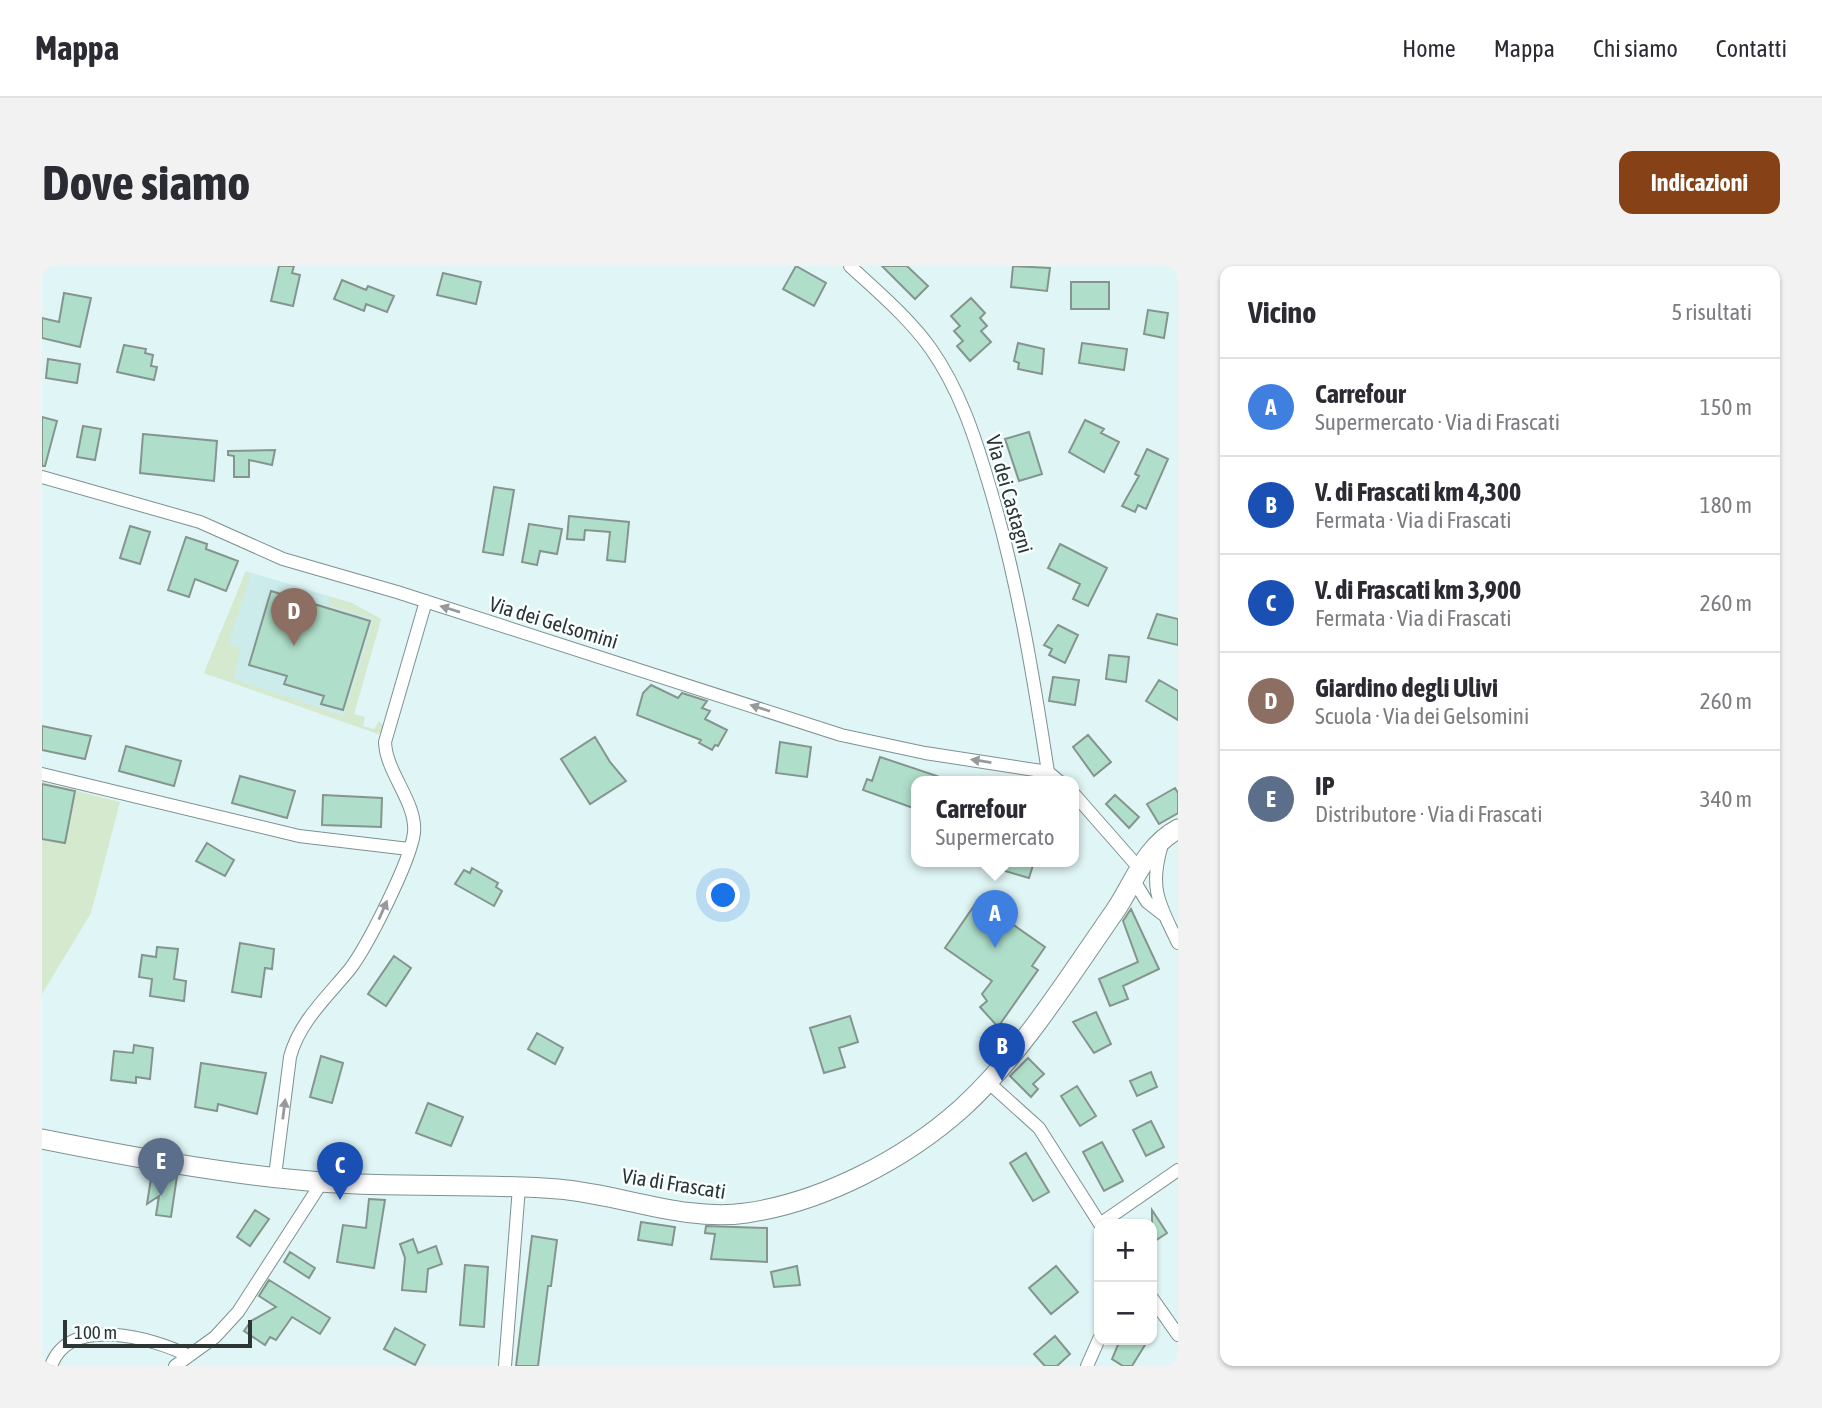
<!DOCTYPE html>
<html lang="it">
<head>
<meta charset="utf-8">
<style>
  body { margin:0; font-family:"Asap Condensed",sans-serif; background:#f2f2f3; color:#2b2b33 }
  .controls { position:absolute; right:21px; bottom:21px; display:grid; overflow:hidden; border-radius:14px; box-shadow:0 2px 5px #0004 }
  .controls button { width:63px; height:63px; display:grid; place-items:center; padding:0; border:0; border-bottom:2px solid #e1e1e2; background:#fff; color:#2b2b33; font:35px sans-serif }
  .scale { position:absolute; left:21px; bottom:18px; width:189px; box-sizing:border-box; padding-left:7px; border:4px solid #2d3535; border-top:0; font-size:19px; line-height:24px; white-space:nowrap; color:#2d3535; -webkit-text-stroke:5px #faffff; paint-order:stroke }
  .you { position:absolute; left:682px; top:630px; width:24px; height:24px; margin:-18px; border:5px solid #fff; border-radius:50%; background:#1a73e8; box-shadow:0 0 0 10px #1a73e833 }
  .badge { display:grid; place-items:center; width:46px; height:46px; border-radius:50%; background:#864216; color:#fff; font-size:23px; font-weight:700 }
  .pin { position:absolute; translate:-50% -58px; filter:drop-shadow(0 2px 4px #0008) }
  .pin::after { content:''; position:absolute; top:37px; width:24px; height:21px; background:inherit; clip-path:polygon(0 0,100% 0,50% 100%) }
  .popup { position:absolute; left:869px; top:510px; width:168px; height:91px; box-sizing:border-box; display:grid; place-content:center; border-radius:14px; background:#fff; filter:drop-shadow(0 2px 5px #0005); font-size:23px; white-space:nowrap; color:#7c7c81 }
  .popup b { font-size:26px; color:#2b2b33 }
  .popup::after { content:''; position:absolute; left:50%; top:100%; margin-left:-14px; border:14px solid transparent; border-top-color:#fff }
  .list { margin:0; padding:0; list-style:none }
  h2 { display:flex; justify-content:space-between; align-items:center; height:91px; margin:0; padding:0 28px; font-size:30px }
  h2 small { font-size:23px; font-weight:400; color:#7c7c81 }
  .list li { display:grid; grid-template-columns:46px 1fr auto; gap:21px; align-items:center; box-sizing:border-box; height:98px; padding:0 28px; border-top:2px solid #e1e1e2 }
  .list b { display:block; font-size:26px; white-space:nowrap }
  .list p { margin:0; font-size:23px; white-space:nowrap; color:#7c7c81 }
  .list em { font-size:23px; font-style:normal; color:#7c7c81 }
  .map { position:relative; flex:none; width:1136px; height:1100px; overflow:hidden; border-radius:14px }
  header { display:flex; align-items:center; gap:42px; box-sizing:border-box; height:98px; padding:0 35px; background:#fff; border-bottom:2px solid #e1e1e2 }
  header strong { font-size:33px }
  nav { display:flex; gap:38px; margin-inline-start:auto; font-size:24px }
  .intro { display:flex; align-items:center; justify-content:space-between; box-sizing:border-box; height:168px; padding:0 42px }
  h1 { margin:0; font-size:49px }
  .button { padding:18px 32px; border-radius:14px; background:#864216; color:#fff; font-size:24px; font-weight:700 }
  main { display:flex; gap:42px; padding:0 42px }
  aside { flex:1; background:#fff; border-radius:14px; box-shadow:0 2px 5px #0004 }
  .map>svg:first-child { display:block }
  .built { fill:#ccebeb }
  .green { fill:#d5e9ce }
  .building { fill:#afdfca; stroke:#85958e; stroke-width:2 }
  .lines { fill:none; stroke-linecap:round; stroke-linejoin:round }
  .minor-casing { stroke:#7d9190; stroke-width:14 }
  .secondary-casing { stroke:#7d9190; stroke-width:21 }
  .minor { stroke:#fff; stroke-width:12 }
  .secondary { stroke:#fff; stroke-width:19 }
  .oneway { fill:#969a9a }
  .labels { text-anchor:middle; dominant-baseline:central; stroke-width:5; stroke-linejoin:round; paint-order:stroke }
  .street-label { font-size:21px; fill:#2d3535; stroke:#faffff }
</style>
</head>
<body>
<header>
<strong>Mappa</strong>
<nav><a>Home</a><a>Mappa</a><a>Chi siamo</a><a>Contatti</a></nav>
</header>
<div class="intro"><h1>Dove siamo</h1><a class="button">Indicazioni</a></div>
<main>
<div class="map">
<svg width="1136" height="1100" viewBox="0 0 1136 1100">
  <rect width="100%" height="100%" fill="#e0f5f5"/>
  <path class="built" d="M 204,305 L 310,337 L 339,353 L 309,457 L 162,407 Z"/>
  <path class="green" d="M 204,305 L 208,311 L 186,378 L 198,382 L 192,413 L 302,450 L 332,353 L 286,339 L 288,331 L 310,337 L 339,353 L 312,448 L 323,451 L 321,460 L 332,463 L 337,455 L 341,459 L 340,466 L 336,468 L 319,462 L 162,407 Z
    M 0,516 L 78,536 L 49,647 L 0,728 Z"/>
  <path class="building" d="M 237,0 L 252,0 L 250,7 L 258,9 L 251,40 L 229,35 Z
    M 754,0 L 784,17 L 772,40 L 741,23 Z
    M 840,0 L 865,0 L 886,20 L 873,33 Z
    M 971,0 L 1008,2 L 1005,25 L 969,21 Z
    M 401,7 L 439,16 L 434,38 L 395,29 Z
    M 300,14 L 324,24 L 326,20 L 352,30 L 345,46 L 324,38 L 322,45 L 292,33 Z
    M 1029,16 L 1067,16 L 1067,43 L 1029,43 Z
    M 22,27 L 49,32 L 38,81 L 0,72 L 0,52 L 17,56 Z
    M 929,32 L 943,47 L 938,52 L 945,60 L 939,65 L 949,76 L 928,95 L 915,80 L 921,75 L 912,65 L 918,60 L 909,50 Z
    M 1106,44 L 1126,47 L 1122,72 L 1102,68 Z
    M 976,77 L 1002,83 L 1000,108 L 976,103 L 977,97 L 972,95 Z
    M 1040,77 L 1085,83 L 1082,104 L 1037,97 Z
    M 82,79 L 104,83 L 103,87 L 111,89 L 109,100 L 115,101 L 112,114 L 75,106 Z
    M 6,93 L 38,98 L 35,117 L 4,112 Z
    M 0,151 L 15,155 L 3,200 L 0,200 Z
    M 1043,154 L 1062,163 L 1059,167 L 1077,176 L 1062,206 L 1027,186 Z
    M 41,160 L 59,163 L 53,194 L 35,191 Z
    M 987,166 L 1000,208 L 977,215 L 963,173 Z
    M 101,168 L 175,175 L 172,215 L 98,207 Z
    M 1105,183 L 1126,193 L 1104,243 L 1096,239 L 1093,246 L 1080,240 L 1097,210 L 1093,208 Z
    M 233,184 L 230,199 L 207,194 L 207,211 L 192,211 L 192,190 L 186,189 L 186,185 Z
    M 452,221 L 472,224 L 461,289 L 441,286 Z
    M 527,250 L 587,256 L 583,296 L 565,294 L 568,266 L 543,264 L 542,274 L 525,273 Z
    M 487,258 L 520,263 L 515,288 L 498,285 L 495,299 L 480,296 Z
    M 88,260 L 108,266 L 98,298 L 78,292 Z
    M 144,271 L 165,278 L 164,283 L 196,295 L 184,325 L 153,313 L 147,331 L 126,324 Z
    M 1018,278 L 1065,302 L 1046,340 L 1031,333 L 1038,318 L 1006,302 Z
    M 229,325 L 328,355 L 301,444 L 279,438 L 282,430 L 242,418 L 245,410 L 207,399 Z
    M 1115,348 L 1136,353 L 1136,379 L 1106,372 Z
    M 1016,359 L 1036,369 L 1023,397 L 1007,389 L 1010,383 L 1002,379 Z
    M 1067,389 L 1087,391 L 1084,416 L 1064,413 Z
    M 1011,411 L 1037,414 L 1033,439 L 1007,435 Z
    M 1117,414 L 1136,425 L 1136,454 L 1104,435 Z
    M 609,419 L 636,432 L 640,427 L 665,435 L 660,442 L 668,445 L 663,453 L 685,464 L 676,480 L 673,479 L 670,484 L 657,477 L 659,474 L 595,449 L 601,427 Z
    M 0,460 L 49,470 L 43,493 L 0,484 Z
    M 1046,469 L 1069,496 L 1052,510 L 1031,481 Z
    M 553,471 L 568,496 L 584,515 L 548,538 L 519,493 Z
    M 738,476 L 769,481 L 765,511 L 734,507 Z
    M 84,480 L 139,495 L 132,520 L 77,505 Z
    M 838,491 L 907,514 L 906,516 L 874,516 L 874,543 L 821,524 L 825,513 L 830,515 Z
    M 198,510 L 253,525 L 245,552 L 190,537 Z
    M 0,518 L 33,525 L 23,577 L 0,573 Z
    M 1133,522 L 1136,527 L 1136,547 L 1117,558 L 1105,538 Z
    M 281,529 L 340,532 L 339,561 L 280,559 Z
    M 1073,529 L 1097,551 L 1087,562 L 1064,538 Z
    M 165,577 L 192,594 L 183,610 L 154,595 Z
    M 943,596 L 992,596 L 987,612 L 942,599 Z
    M 430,602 L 456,617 L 454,621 L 460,625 L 452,640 L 413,618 L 422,604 L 428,607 Z
    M 936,634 L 1003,681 L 990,700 L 996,704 L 956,761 L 938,741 L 945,735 L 940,728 L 950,715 L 903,682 Z
    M 1089,643 L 1117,703 L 1081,720 L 1086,733 L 1068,740 L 1057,713 L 1096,696 L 1081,655 Z
    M 198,677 L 232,683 L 230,703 L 223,702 L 219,731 L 190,726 Z
    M 115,681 L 136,683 L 132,713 L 144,715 L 142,735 L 108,730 L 110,713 L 97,711 L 100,689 L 114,691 Z
    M 352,690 L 369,702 L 344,740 L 326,728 Z
    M 1054,746 L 1069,778 L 1052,787 L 1031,756 Z
    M 808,750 L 816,776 L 797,782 L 803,801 L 782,807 L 768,762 Z
    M 495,767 L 521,782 L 513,798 L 486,783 Z
    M 92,779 L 111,782 L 108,813 L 94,811 L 94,817 L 69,814 L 72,785 L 91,787 Z
    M 279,790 L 301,797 L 290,837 L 268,831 Z
    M 986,792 L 1002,808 L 991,818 L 996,823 L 989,831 L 968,810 Z
    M 159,797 L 224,807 L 215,848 L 176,838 L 175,845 L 153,841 Z
    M 1109,806 L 1115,821 L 1095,830 L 1088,815 Z
    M 1035,820 L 1054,850 L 1038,860 L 1019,830 Z
    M 386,837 L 421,851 L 409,880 L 374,867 Z
    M 1109,855 L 1122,881 L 1104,890 L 1091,864 Z
    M 1060,876 L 1081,915 L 1062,925 L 1041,886 Z
    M 984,887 L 1007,926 L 991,935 L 968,897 Z
    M 110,906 L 135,910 L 129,951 L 114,949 L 117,930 L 105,938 Z
    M 327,933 L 343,934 L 332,1002 L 295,996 L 301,959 L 324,962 Z
    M 213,944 L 227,953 L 208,980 L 195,971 Z
    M 1110,944 L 1125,967 L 1110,977 Z
    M 599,956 L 633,961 L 630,979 L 596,974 Z
    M 664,960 L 725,962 L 725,996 L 669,993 L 673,968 L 663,967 Z
    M 490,970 L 515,974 L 509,1020 L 506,1020 L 496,1100 L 474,1100 Z
    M 371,973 L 376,987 L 394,980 L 400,998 L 386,1003 L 384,1026 L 360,1024 L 363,992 L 358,978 Z
    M 248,986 L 273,1002 L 267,1012 L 242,996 Z
    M 423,999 L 446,1001 L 442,1061 L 418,1059 Z
    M 755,1000 L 758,1019 L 732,1021 L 729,1006 Z
    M 1014,1000 L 1036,1026 L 1009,1048 L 987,1022 Z
    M 227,1014 L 288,1052 L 278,1068 L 250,1051 L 234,1074 L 228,1071 L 223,1079 L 202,1065 L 209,1055 L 234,1041 L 217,1030 Z
    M 353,1062 L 383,1079 L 373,1099 L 342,1083 Z
    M 1013,1070 L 1028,1088 L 1015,1100 L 1003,1100 L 992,1088 Z
    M 1078,1074 L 1106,1074 L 1090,1100 L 1081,1100 L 1070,1093 Z"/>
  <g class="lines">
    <g class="minor-casing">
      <path id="minor" d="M 808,0 C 836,26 867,52 889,83 C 917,123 932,168 946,215 C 975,310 991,408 1006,506
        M 0,211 L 158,256 L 241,293 L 355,326 L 799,469 L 883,487 L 1006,506 L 1018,516
        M 0,508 L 257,570 L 367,583
        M 1032,528 L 1097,602
        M 1119,582 C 1107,624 1118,639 1136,677
        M 1091,613 L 1105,636 L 1123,650
        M 946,816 L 997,862 L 1058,958
        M 233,910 L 248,791 C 257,756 286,730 308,703 C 326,679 368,596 372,567 C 375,536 344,507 343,476 L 384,335
        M 1058,958 L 1136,904
        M 1110,1032 L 1136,1069
        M 9,1100 C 27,1048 112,1072 147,1090
        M 133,1100 L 173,1071 L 196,1046 L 280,916
        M 463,1100 L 477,921
        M 1045,1100 L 1057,1073"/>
    </g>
    <g class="secondary-casing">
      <path id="secondary" d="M 0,873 C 90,891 188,909 279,916 C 358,922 437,917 516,923 C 578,928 642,956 704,947 C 781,936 863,893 920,842 C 981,786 1026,712 1073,645 C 1093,615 1103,581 1136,563"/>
    </g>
    <use href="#minor" class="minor"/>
    <use href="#secondary" class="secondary"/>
  </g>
  <defs><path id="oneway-solid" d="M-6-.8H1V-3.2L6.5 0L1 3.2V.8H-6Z" transform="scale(1.75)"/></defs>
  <g class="oneway">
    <use href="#oneway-solid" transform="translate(408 343) rotate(-163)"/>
    <use href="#oneway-solid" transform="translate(718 442) rotate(-162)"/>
    <use href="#oneway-solid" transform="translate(939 495) rotate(-171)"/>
    <use href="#oneway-solid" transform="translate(341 644) rotate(-66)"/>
    <use href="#oneway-solid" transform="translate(242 843) rotate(-83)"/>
  </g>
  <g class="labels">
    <g class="street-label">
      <text transform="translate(968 228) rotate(74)">Via dei Castagni</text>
      <text transform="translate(512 356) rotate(17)">Via dei Gelsomini</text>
      <text transform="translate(632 917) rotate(9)">Via di Frascati</text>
    </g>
  </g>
</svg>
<div class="controls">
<button>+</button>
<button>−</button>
</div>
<div class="scale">100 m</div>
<div class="you"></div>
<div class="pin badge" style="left:953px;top:682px;background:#3f7fe0">A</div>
<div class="popup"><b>Carrefour</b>Supermercato</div>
<div class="pin badge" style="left:960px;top:815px;background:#1a4fb4">B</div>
<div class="pin badge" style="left:298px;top:934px;background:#1a4fb4">C</div>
<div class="pin badge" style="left:252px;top:380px;background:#8d6e63">D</div>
<div class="pin badge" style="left:119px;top:930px;background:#5c6f8a">E</div>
</div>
<aside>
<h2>Vicino<small>5 risultati</small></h2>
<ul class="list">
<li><span class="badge" style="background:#3f7fe0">A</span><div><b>Carrefour</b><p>Supermercato · Via di Frascati</p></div><em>150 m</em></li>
<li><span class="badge" style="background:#1a4fb4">B</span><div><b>V. di Frascati km 4,300</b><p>Fermata · Via di Frascati</p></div><em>180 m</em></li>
<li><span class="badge" style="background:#1a4fb4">C</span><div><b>V. di Frascati km 3,900</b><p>Fermata · Via di Frascati</p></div><em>260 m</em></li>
<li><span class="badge" style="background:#8d6e63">D</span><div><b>Giardino degli Ulivi</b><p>Scuola · Via dei Gelsomini</p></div><em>260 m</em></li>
<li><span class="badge" style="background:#5c6f8a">E</span><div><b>IP</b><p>Distributore · Via di Frascati</p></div><em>340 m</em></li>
</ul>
</aside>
</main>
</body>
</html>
